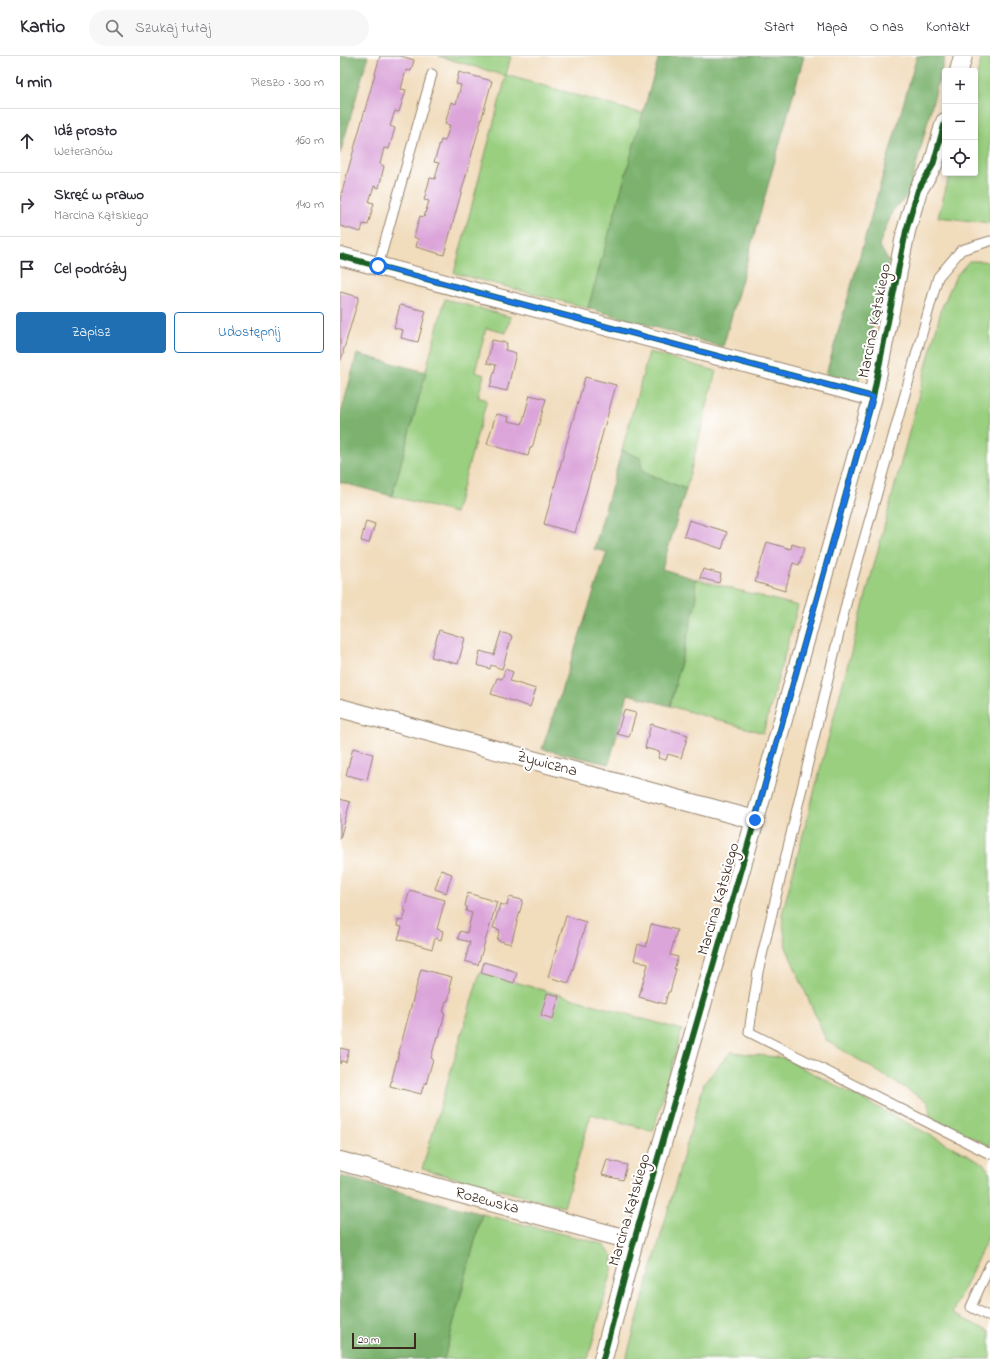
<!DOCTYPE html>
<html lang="pl">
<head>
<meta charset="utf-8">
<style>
  body { margin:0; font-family:"Indie Flower",sans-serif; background:#f7f7f7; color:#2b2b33 }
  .controls { position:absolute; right:12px; top:12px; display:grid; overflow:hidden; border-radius:4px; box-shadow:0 2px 6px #0003 }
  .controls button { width:36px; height:36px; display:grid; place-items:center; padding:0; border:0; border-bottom:1px solid #e1e1e2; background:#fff; color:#2b2b33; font:20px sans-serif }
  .scale { position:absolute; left:12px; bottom:10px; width:64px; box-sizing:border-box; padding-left:4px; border:2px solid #3b2a1e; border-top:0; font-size:11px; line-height:14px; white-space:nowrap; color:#3b2a1e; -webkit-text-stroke:3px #fff; paint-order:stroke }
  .stop { position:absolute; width:12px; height:12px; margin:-9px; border:3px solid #1a73e8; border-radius:50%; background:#fff }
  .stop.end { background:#1a73e8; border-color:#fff; box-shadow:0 1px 4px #0008 }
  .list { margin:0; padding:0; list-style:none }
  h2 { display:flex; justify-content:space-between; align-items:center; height:52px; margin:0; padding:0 16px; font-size:17px }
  h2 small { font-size:13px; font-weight:400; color:#7c7c81 }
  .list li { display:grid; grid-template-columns:26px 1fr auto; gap:12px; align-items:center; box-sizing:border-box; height:64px; padding:0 16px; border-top:1px solid #e1e1e2 }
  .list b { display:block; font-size:15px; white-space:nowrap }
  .list p { margin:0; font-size:13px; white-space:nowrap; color:#7c7c81 }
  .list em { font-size:13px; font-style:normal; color:#7c7c81 }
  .actions { display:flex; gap:8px; padding:12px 16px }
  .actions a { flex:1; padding:9px 0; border:1px solid #1f6fb2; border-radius:4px; text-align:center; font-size:14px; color:#1f6fb2 }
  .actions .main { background:#1f6fb2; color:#fff }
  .icon { flex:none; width:22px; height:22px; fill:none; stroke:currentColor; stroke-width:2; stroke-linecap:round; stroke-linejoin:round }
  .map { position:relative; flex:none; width:650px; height:1303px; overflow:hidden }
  header { display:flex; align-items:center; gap:24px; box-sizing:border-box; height:56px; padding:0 20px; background:#fff; border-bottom:1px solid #e1e1e2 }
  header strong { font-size:19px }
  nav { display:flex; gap:22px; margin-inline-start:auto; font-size:14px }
  .search { width:280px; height:36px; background:#f7f7f7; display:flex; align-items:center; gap:10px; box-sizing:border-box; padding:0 14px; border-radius:22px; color:#7c7c81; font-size:15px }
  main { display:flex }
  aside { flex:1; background:#fff }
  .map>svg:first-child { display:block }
  .green { fill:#9acf80; stroke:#6a7c4f }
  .forest { fill:#7bb26e; stroke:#5b6e46 }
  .building { fill:#dba5da }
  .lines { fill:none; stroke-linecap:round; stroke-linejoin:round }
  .lane-casing { stroke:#96836d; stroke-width:11 }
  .street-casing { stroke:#96836d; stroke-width:20 }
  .lane { stroke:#fff; stroke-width:9 }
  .street { stroke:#fff; stroke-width:18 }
  .cycleway-casing { stroke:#fff; stroke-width:8 }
  .cycleway { stroke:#1b5e20; stroke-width:6 }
  .route { stroke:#1a73e8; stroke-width:5 }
  .labels { text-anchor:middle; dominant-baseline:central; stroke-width:4; stroke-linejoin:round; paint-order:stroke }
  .street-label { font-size:16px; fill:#3b2a1e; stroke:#fff }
</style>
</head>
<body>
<header>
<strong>Kartio</strong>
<div class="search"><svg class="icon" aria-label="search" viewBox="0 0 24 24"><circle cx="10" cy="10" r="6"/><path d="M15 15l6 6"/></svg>Szukaj tutaj</div>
<nav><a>Start</a><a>Mapa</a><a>O nas</a><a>Kontakt</a></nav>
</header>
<main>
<aside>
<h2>4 min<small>Pieszo · 300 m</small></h2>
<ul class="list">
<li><svg class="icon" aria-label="ahead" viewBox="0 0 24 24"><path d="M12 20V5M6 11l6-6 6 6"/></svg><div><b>Idź prosto</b><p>Weteranów</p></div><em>160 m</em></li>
<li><svg class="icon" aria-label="right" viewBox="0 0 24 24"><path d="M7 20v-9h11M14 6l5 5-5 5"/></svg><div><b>Skręć w prawo</b><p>Marcina Kątskiego</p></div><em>140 m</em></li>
<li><svg class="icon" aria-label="arrive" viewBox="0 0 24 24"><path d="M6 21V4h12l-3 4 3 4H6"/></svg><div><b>Cel podróży</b></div></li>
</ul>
<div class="actions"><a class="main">Zapisz</a><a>Udostępnij</a></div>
</aside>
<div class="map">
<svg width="650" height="1303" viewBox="0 0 650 1303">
  <rect width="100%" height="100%" fill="#fff"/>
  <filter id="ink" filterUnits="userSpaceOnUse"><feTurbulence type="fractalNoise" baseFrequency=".025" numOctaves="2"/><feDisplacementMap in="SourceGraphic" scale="8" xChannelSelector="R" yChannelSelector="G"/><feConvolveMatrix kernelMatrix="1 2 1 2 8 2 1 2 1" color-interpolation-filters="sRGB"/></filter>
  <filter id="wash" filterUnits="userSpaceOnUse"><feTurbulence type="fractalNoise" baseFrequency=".012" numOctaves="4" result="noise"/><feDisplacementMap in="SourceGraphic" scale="16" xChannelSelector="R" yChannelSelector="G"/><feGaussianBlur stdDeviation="0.9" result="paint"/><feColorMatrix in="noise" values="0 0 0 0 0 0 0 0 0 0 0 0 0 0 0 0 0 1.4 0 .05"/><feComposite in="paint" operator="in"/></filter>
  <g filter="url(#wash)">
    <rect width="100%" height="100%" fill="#f1dcbc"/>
    <path class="green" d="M 99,0 L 171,0 L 166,19 L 303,58 L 248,252 L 114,217 L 166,20 Z
      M 642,0 L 650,0 L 650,167 L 598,161 L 610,117 L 635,117 L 635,27 Z
      M 629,205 L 644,205 L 650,208 L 650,1090 L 590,1061 L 588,1046 L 486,984 L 446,891 L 442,858 L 602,251 L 616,220 Z
      M 105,243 L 171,261 L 166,277 L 146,272 L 135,316 L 144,319 L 138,341 L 147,344 L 115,457 L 52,440 Z
      M 309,296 L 376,315 L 346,433 L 303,416 L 282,394 Z
      M 355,523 L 458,550 L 423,677 L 330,650 L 356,545 Z
      M 140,916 L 342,974 L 313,1075 L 251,1058 L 224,1151 L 82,1113 Z
      M 391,996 L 444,1002 L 643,1107 L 650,1117 L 650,1177 L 612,1257 L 650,1276 L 650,1303 L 286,1303 L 364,1027 Z
      M 142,1158 L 263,1188 L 273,1200 L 272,1214 L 248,1303 L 104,1303 Z"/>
    <path class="forest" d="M 0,0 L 28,0 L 0,98 Z
      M 319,0 L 464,0 L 383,291 L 248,252 Z
      M 577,0 L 605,0 L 568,140 L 553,154 L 539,189 L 549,206 L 518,327 L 486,318 Z
      M 17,298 L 86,316 L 52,440 L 0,426 L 0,361 Z
      M 282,394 L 300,402 L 303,416 L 346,433 L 322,513 L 355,523 L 356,545 L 330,650 L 288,638 L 269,708 L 202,693 L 267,496 L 254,493 Z
      M 0,1120 L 142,1158 L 104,1303 L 0,1303 Z"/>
    <g id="blocks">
      <path class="building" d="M 40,0 L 61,0 L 74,4 L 71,15 L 66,14 L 61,33 L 66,34 L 59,56 L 55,55 L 50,70 L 55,72 L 49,93 L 44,92 L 40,108 L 44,110 L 39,132 L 34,130 L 29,146 L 34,147 L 28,169 L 23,168 L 21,176 L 0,170 L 0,143 Z
        M 119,16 L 152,25 L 104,199 L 76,191 L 78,183 L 74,181 L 80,160 L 84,161 L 89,145 L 84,144 L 90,122 L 95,123 L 99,107 L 94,106 L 101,84 L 105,85 L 110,69 L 105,68 L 111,46 L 116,48 L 121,29 L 116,28 Z
        M 0,236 L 19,241 L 3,296 L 4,298 L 3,298 L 0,306 Z
        M 60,249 L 86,255 L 78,286 L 61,282 L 63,274 L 54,272 Z
        M 152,284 L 167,287 L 165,294 L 176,297 L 167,335 L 150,331 L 156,309 L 147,307 Z
        M 245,321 L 276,329 L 235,477 L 204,468 Z
        M 190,339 L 206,343 L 192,392 L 190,392 L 188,400 L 147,388 L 156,358 L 169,361 L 168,365 L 182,368 Z
        M 349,464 L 387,476 L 382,493 L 344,480 Z
        M 26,465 L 35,468 L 29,487 L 21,485 Z
        M 427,486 L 451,493 L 452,488 L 464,492 L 459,509 L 453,507 L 445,535 L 415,526 Z
        M 363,513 L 381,518 L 379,527 L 360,522 Z
        M 99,574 L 125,582 L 118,608 L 91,601 Z
        M 161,576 L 172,580 L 162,613 L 151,609 L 150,613 L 137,609 L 140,595 L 154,599 Z
        M 165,613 L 173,616 L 170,625 L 196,633 L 190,651 L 151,638 L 157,622 L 162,623 Z
        M 284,654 L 296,657 L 289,681 L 277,678 Z
        M 311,668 L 348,679 L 341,702 L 328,698 L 326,704 L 318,702 L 320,696 L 305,692 Z
        M 13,692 L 33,698 L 27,724 L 6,719 Z
        M 0,743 L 10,746 L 0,783 Z
        M 101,814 L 112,818 L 106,837 L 95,833 Z
        M 70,834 L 105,844 L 97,873 L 103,875 L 101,884 L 95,882 L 92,893 L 58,883 L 62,871 L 57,870 L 58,864 L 63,865 L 66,855 L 64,854 Z
        M 128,837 L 157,846 L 138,909 L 125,905 L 130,886 L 118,883 L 120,875 L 127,877 L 132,857 L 126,855 L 127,851 L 125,850 Z
        M 169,841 L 183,844 L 171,888 L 157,884 L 160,874 L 153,872 L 160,848 L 167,850 Z
        M 226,860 L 246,866 L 229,927 L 208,921 Z
        M 311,868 L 337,874 L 330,899 L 338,901 L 334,913 L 336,913 L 330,936 L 328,936 L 325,948 L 299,941 L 308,908 L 294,904 L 298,888 L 306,891 Z
        M 144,906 L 177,916 L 174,927 L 141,917 Z
        M 81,913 L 112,921 L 109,932 L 111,932 L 108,945 L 106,945 L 103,956 L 105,956 L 99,981 L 97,980 L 91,1002 L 93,1003 L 86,1028 L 84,1027 L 81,1038 L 50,1030 Z
        M 207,937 L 219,940 L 213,963 L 201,959 Z
        M 0,992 L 9,994 L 6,1006 L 1,1005 L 0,1008 Z
        M 267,1104 L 287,1109 L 283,1124 L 262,1119 Z"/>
    </g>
  </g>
  <g filter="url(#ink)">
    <use href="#blocks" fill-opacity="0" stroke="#96836d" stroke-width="1"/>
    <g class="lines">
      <g class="lane-casing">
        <path id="lane" d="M 650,185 L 621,194 L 598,221 L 508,540 L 418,916 L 409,976 L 650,1098
          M 38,210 L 92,18
          M 650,1209 L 631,1251 L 650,1261"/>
      </g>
      <g class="street-casing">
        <path id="street" d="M 619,15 L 623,0
          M 0,200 L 533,341
          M 0,652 L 415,764
          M 0,1105 L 294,1185
          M 263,1303 L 294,1185 L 415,764 L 533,341 L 566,175 L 578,134 L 593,109 L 605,66"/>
      </g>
      <use href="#lane" class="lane"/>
      <use href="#street" class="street"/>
      <g class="cycleway-casing">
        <path id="cycleway" d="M 0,200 L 533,341
          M 263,1303 L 294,1185 L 415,764 L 533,341 L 566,175 L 578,134 L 593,109 L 605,66"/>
      </g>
      <use href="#cycleway" class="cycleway"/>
    </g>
  </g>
  <g class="lines" filter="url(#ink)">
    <path class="route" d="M 38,210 L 533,341 L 415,764"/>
  </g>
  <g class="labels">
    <g class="street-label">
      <text transform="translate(535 265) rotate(-79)">Marcina Kątskiego</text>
      <text transform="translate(207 708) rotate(15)">Żywiczna</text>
      <text transform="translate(379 843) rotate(-74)">Marcina Kątskiego</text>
      <text transform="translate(147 1145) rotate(15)">Rozewska</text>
      <text transform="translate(290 1154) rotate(-74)">Marcina Kątskiego</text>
    </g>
  </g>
</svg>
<div class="controls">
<button>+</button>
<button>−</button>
<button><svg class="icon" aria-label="locate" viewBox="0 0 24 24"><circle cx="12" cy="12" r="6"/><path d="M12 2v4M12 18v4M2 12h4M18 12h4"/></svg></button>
</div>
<div class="scale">20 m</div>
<div class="stop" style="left:38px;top:210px"></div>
<div class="stop end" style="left:415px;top:764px"></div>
</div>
</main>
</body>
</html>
